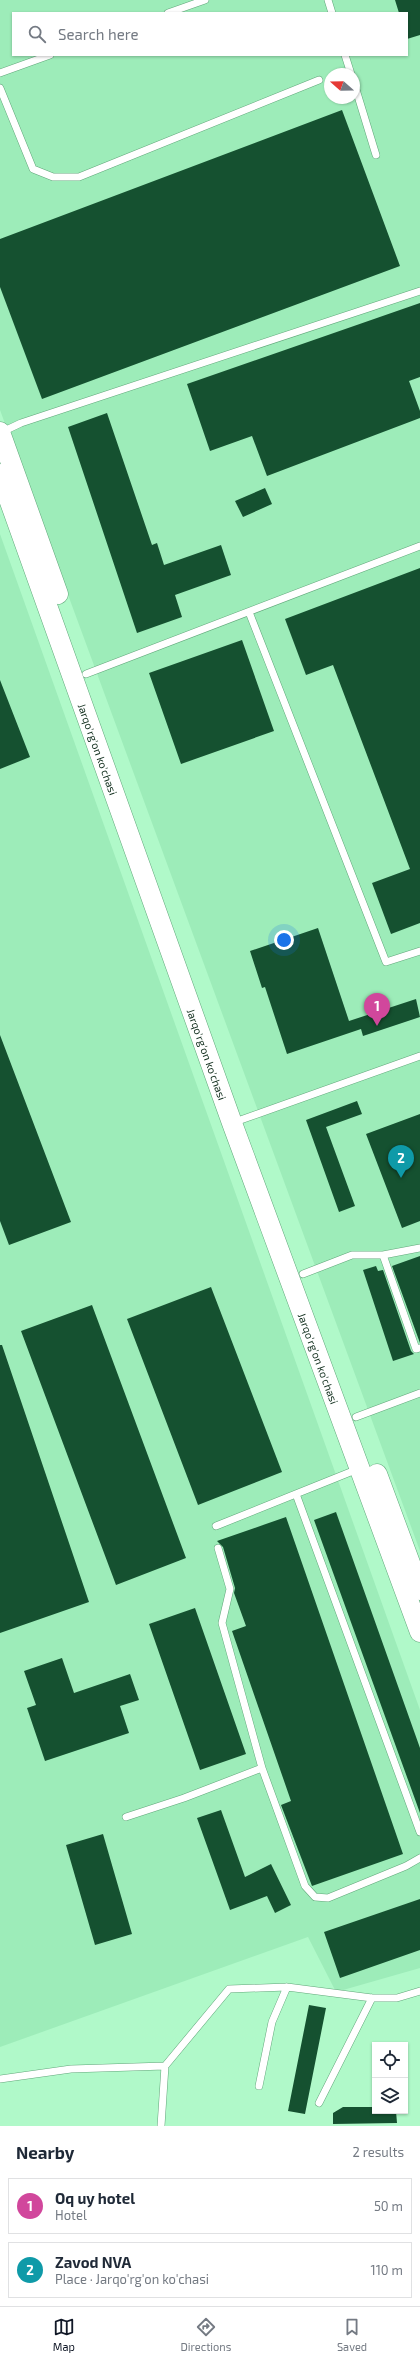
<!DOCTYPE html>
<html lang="en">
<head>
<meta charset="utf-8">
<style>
  body { margin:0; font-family:"Exo 2",sans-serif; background:#f2f2f3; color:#1f2937 }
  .controls { position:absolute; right:12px; bottom:12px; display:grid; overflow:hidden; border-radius:0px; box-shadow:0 1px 3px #0004 }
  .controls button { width:36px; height:36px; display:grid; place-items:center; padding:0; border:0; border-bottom:1px solid #e0e1e3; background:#fff; color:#1f2937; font:20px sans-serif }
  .compass { position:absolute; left:324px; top:68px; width:36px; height:36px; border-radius:50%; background:#fff; box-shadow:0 1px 3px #0004; rotate:290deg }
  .you { position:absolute; left:284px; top:940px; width:14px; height:14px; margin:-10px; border:3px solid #fff; border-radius:50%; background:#1a73e8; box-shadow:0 0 0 6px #1a73e833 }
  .badge { display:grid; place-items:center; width:26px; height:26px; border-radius:50%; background:#111827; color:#fff; font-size:13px; font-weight:700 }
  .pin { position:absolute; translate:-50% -33px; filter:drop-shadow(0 1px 2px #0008) }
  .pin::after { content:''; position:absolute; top:21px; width:14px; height:12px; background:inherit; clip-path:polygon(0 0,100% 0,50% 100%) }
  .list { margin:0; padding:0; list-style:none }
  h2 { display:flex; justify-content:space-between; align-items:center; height:52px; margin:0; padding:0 16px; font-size:17px }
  h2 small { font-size:13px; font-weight:400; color:#747a83 }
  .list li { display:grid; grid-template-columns:26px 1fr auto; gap:12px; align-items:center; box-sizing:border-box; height:56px; margin:0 8px 8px; padding:0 8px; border:1px solid #e0e1e3; border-radius:0px }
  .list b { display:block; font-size:15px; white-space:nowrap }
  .list p { margin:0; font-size:13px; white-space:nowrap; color:#747a83 }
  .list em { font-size:13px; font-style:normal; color:#747a83 }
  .icon { flex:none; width:22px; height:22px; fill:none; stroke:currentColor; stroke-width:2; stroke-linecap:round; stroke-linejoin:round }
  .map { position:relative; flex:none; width:420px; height:2126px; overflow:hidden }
  .search { position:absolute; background:#fff; box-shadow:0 1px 3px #0004; left:12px; right:12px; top:12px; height:44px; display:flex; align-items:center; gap:10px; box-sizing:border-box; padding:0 14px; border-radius:0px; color:#747a83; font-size:15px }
  .sheet { height:180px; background:#fff }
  nav { display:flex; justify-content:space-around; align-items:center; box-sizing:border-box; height:56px; border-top:1px solid #e0e1e3; background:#fff; font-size:11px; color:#747a83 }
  nav a { display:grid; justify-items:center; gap:2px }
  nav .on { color:#111827 }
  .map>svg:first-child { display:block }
  .built { fill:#9decb9; fill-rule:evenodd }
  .building { fill:#155130 }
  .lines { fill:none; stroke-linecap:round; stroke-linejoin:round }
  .service-casing { stroke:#61a77a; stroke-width:8 }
  .secondary-casing { stroke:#61a77a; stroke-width:21 }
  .service { stroke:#fff; stroke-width:7 }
  .secondary { stroke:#fff; stroke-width:20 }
  .labels { text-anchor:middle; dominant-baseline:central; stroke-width:4; stroke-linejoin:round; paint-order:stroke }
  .street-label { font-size:11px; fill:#143120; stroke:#d4ffe1 }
</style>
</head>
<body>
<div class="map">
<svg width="420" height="2126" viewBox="0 0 420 2126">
  <rect width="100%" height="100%" fill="#b0f9c9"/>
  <path class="built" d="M 0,0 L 420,0 L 420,1551 L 0,410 ZM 13,13 L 407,13 L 407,55 L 13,55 ZM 330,74 L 354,74 L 354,98 L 330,98 Z
    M 0,534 L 420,1710 L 420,1968 L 336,1992 L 308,1937 L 0,2047 Z"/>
  <path class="building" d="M 395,0 L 420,0 L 420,35 L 407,39 L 407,13 L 399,13 Z
    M 342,110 L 400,266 L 42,399 L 0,287 L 0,239 Z
    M 420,303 L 420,377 L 409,381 L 420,411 L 420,418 L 267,476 L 252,436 L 210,451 L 187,384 Z
    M 107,413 L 152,545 L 157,543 L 164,565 L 221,545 L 231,575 L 175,595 L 182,617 L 137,633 L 68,427 Z
    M 265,488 L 272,504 L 243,517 L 235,501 Z
    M 420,568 L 420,923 L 391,934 L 372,883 L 410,869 L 333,665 L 306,675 L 285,619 Z
    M 242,640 L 274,731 L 181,764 L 149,673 Z
    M 0,680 L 30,757 L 0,769 Z
    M 318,928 L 349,1021 L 416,999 L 420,1017 L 363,1036 L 361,1029 L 287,1054 L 265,987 L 262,988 L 250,951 Z
    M 0,1035 L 71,1222 L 9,1245 L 0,1221 Z
    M 357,1101 L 362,1114 L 326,1127 L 355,1206 L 339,1212 L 306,1120 Z
    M 420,1114 L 420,1221 L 402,1228 L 366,1134 Z
    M 420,1256 L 420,1343 L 392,1266 Z
    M 376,1266 L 378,1271 L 383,1270 L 411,1351 L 414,1354 L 393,1361 L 363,1270 Z
    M 211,1287 L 282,1472 L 198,1505 L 127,1319 Z
    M 92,1305 L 186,1558 L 116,1585 L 21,1331 Z
    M 0,1345 L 2,1345 L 89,1602 L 0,1633 Z
    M 336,1512 L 420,1748 L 420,1813 L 314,1520 Z
    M 286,1517 L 403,1854 L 312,1886 L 281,1805 L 291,1801 L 232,1631 L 246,1626 L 234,1593 L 235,1588 L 223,1547 L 217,1541 Z
    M 195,1608 L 246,1754 L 200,1770 L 149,1624 Z
    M 62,1658 L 74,1693 L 130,1674 L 139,1700 L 120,1706 L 129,1733 L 45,1761 L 27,1708 L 36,1705 L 24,1671 Z
    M 221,1810 L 245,1877 L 271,1864 L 291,1905 L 275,1913 L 267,1896 L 230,1910 L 197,1818 Z
    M 103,1834 L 132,1934 L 95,1945 L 66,1845 Z
    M 420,1899 L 420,1950 L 340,1978 L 324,1932 Z
    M 309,2005 L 326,2008 L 305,2114 L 288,2111 Z
    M 343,2107 L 375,2107 L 375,2111 L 396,2111 L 397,2123 L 333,2124 L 333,2113 Z"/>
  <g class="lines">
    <g class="service-casing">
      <path id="service" d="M 328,0 L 332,13
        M 168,13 L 205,0
        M 345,55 L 351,74
        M 0,73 L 50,55
        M 354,83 L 376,155
        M 0,88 L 33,169 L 53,177 L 79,177 L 319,80
        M 2,432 L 21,423 L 420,291
        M 249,612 L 386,962 L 420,951
        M 86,674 L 420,546
        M 232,1123 L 420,1056
        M 383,1255 L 416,1349 L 420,1348
        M 303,1274 L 352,1255 L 383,1255 L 420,1248
        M 356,1417 L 420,1393
        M 296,1494 L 420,1832
        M 216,1526 L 358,1469
        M 218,1548 L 230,1589 L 222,1623 L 262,1768 L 305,1886 L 315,1897 L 328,1898 L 406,1866 L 420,1858
        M 126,1817 L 184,1798 L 262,1768
        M 0,2079 L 71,2069 L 165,2066 L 229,1989 L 287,1987 L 372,1998 L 397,1998 L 420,1991
        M 259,2086 L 272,2022 L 287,1987
        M 319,2103 L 372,1998
        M 161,2126 L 165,2066"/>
    </g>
    <g class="secondary-casing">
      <g id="secondary">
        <path d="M 0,432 L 58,594"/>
        <path id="s1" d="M 0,474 L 232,1123 L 420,1632"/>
        <path d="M 377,1474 L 420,1590"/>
      </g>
    </g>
    <use href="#service" class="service"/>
    <use href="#secondary" class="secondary"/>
  </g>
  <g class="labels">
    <g class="street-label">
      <text stroke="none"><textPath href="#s1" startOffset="292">Jarqo'rg'on ko'chasi</textPath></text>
      <text stroke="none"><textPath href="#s1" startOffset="616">Jarqo'rg'on ko'chasi</textPath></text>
      <text stroke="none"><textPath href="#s1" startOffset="940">Jarqo'rg'on ko'chasi</textPath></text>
    </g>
  </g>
</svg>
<div class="controls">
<button><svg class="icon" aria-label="locate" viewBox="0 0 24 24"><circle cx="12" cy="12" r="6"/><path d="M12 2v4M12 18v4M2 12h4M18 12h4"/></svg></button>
<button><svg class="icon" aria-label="layers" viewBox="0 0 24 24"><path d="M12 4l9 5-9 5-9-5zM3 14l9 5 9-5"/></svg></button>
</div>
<svg class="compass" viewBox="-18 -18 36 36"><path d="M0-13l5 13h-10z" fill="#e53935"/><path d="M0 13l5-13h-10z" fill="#747a83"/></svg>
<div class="you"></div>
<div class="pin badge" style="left:377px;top:1026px;background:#d1479c">1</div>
<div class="pin badge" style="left:401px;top:1178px;background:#0f9aa8">2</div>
<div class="search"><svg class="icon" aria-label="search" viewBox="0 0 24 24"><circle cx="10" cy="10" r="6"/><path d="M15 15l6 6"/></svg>Search here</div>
</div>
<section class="sheet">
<h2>Nearby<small>2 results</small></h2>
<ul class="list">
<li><span class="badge" style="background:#d1479c">1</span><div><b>Oq uy hotel</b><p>Hotel</p></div><em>50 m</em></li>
<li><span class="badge" style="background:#0f9aa8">2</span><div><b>Zavod NVA</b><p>Place · Jarqo'rg'on ko'chasi</p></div><em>110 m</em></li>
</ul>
</section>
<nav>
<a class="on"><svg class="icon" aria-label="map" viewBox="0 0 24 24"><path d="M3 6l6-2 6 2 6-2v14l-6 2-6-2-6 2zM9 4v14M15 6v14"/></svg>Map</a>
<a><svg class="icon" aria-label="directions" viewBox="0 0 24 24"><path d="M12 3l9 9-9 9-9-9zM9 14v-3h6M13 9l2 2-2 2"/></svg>Directions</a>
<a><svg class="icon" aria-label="saved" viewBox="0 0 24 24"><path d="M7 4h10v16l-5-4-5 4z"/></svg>Saved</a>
</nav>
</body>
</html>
